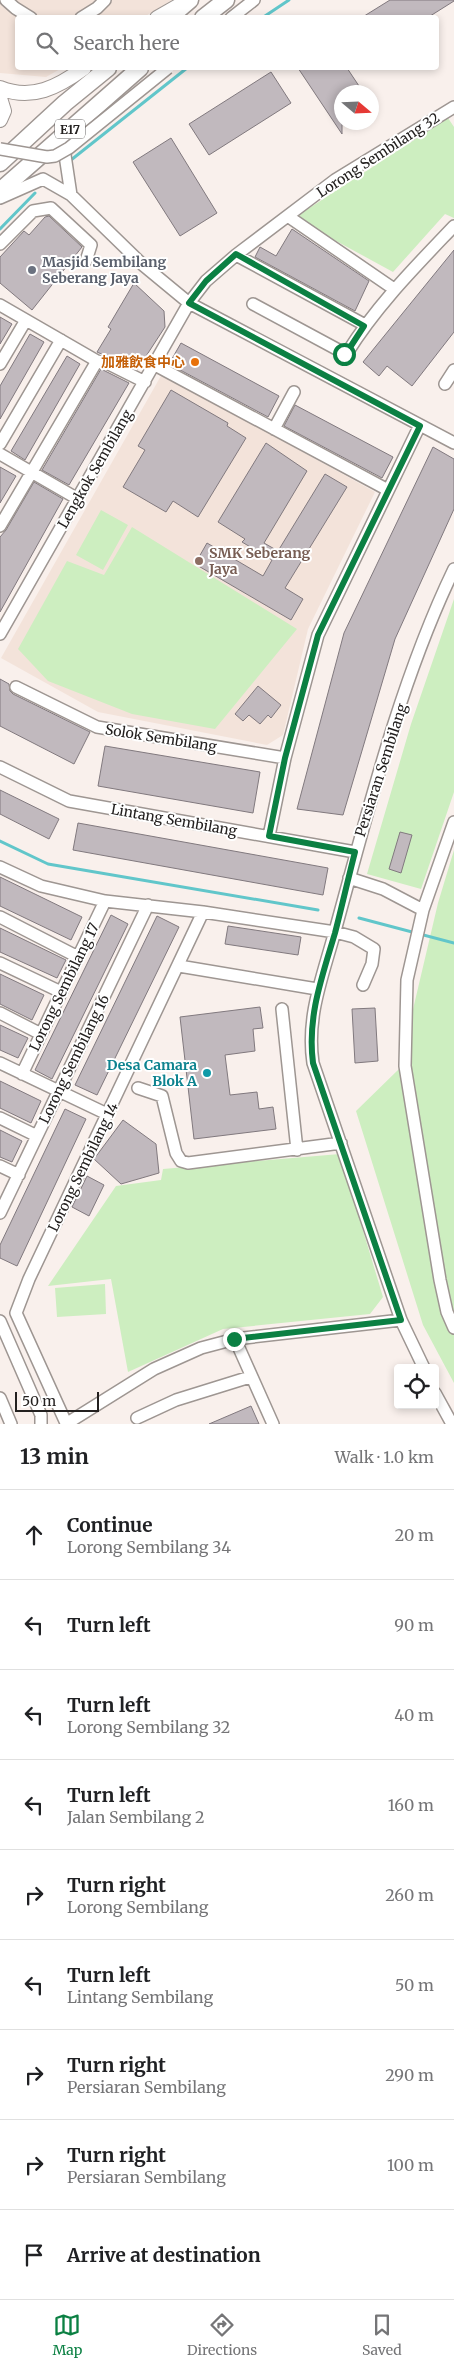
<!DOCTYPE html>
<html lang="en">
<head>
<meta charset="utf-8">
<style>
  body { margin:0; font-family:Merriweather,"Noto Sans SC",serif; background:#f2f2f2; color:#202124 }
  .controls { position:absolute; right:15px; bottom:15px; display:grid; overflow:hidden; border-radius:5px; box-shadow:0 2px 8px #0003 }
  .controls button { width:45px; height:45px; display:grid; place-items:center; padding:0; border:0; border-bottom:1px solid #e0e0e0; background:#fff; color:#202124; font:25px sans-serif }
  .compass { position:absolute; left:334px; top:85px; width:45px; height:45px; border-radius:50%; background:#fff; box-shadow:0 2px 8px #0003; rotate:109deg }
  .scale { position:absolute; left:15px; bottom:12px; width:84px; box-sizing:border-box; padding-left:5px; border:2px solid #23201f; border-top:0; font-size:14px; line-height:18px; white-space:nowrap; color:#23201f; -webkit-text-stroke:4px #fff; paint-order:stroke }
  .stop { position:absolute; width:15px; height:15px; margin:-11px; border:4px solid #0b8043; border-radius:50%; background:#fff }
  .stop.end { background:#0b8043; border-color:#fff; box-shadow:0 1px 5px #0008 }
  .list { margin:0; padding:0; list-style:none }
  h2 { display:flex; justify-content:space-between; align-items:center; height:65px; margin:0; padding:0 20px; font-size:21px }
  h2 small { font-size:16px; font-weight:400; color:#757577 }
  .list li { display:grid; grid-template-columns:32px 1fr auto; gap:15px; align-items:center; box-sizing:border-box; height:90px; padding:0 20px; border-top:1px solid #e0e0e0 }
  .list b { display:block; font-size:19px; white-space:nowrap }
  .list p { margin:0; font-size:16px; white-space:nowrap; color:#757577 }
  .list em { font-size:16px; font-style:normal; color:#757577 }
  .icon { flex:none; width:28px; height:28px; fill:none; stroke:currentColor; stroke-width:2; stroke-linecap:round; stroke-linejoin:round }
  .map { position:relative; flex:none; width:454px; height:1424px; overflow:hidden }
  .search { position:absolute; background:#fff; box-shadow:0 2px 8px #0003; left:15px; right:15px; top:15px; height:55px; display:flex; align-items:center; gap:12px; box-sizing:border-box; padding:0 18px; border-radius:5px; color:#757577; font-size:19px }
  .sheet { height:875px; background:#fff }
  nav { display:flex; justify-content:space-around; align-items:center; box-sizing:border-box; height:70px; border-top:1px solid #e0e0e0; background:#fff; font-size:14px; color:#757577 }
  nav a { display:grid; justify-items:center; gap:2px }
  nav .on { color:#0b8043 }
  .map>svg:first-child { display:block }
  .built { fill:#f3e3da }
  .green { fill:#cdeec0 }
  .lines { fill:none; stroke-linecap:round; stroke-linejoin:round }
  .stream { stroke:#61c6ca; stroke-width:3 }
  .building { fill:#c1b9be; stroke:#81797e }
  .minor-casing { stroke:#9e9692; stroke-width:14 }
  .major-casing { stroke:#9e9692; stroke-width:16 }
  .highway-casing { stroke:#9e9692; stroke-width:19 }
  .minor { stroke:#fff; stroke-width:11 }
  .major { stroke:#fff; stroke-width:14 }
  .highway { stroke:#fff; stroke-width:16 }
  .minor-bridge-casing { stroke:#9e9692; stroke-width:14; stroke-linecap:butt }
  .minor-bridge { stroke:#fff; stroke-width:11 }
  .route { stroke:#0b8043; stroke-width:6 }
  .worship-dot { fill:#6b7280; stroke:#fff; stroke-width:2 }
  .food-dot { fill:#e8710a; stroke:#fff; stroke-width:2 }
  .education-dot { fill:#8d6e63; stroke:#fff; stroke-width:2 }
  .culture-dot { fill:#0f9aa8; stroke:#fff; stroke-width:2 }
  .labels { text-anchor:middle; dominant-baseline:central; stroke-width:4; stroke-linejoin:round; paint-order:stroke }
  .shield { fill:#fff; stroke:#656362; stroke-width:1 }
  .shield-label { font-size:12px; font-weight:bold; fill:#23201f }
  .street-label { font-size:14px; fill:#23201f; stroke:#fff }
  .worship-label { font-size:14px; font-weight:bold; fill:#5b616d; stroke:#fff; text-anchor:start }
  .food-label { font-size:14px; font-weight:bold; fill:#c56008; stroke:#fff; text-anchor:end }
  .education-label { font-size:14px; font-weight:bold; fill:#785e54; stroke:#fff; text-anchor:start }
  .culture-label { font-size:14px; font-weight:bold; fill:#0d838f; stroke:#fff; text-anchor:end }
</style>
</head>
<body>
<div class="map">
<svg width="454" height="1424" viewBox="0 0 454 1424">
  <rect width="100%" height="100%" fill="#f9f0ec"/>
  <path class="built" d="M 0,0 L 172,0 L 144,17 L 18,18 L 18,68 L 62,68 L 46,77 L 0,73 Z
    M 162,374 L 375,492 L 308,629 L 283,735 L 267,745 L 98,712 L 1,658 Z"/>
  <path class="green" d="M 448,118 L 454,127 L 454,218 L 445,214 L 393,272 L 294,218 Z
    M 101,510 L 128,525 L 103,570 L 76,555 Z
    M 132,527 L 297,629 L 215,729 L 132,714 L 48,681 L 18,649 L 67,561 L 104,575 Z
    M 454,599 L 454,792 L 421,889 L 367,874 L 411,724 Z
    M 454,850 L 454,1383 L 423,1325 L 356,1111 L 399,1069 L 438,903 Z
    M 340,1154 L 383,1297 L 370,1314 L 223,1329 L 128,1372 L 111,1279 L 48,1286 L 116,1186 L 161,1180 L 163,1169 Z
    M 105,1284 L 106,1314 L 57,1317 L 55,1288 Z"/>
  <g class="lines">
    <path class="stream" d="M 262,18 L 289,0
      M 71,160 L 187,68
      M 0,229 L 35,193
      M 0,841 L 48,864 L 318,910
      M 359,918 L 454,943"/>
  </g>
  <path class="building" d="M 390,0 L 454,0 L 454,1 L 427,18 L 361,18 Z
    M 298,68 L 347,68 L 363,92 L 342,92 L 342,134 Z
    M 271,72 L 291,103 L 209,155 L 189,124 Z
    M 171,138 L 217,213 L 180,236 L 133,162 Z
    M 49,216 L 82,247 L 32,310 L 0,283 L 0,257 L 24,231 L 29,235 L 45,217 Z
    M 292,229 L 369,281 L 355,311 L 255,257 L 260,247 L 276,256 Z
    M 454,250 L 454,332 L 412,386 L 387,366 L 379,376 L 363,362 Z
    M 134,283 L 164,311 L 165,327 L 137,370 L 97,352 L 111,329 L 108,327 Z
    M 0,317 L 12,324 L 0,344 Z
    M 30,334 L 44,342 L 0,419 L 0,386 Z
    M 181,343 L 279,396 L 268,417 L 169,364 Z
    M 67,356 L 80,364 L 25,460 L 11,451 Z
    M 101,369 L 129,383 L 69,485 L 42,470 Z
    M 171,390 L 228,423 L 227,426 L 246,438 L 198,517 L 173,501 L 166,512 L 123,487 L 145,450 L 138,446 Z
    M 295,405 L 393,457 L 382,478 L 284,426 Z
    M 266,443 L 307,471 L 264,543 L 278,551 L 325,474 L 347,487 L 285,588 L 303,599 L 291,620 L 195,564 L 207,543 L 263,576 L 272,560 L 242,542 L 245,539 L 218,522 Z
    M 433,447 L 454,459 L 454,509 L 395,639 L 343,815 L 297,809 L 344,633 Z
    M 0,467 L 16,476 L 0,503 Z
    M 34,482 L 63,499 L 0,612 L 0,537 L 6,530 Z
    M 0,679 L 9,684 L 10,691 L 13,694 L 90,732 L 74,764 L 0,726 Z
    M 258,686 L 281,705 L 271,718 L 268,715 L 260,724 L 249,715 L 243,721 L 235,714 Z
    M 105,746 L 260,772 L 253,813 L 98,786 Z
    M 0,790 L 59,819 L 49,839 L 0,814 Z
    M 78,823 L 328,868 L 323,895 L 73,850 Z
    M 400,832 L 412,835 L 401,873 L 389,869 Z
    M 0,877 L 82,917 L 71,940 L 0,906 Z
    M 111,915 L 128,924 L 52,1079 L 35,1070 Z
    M 157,916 L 179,927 L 97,1095 L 75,1085 Z
    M 228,926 L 301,937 L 298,955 L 225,944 Z
    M 0,928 L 66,960 L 57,978 L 0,952 Z
    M 0,974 L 44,995 L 32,1020 L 0,1004 Z
    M 260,1007 L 263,1028 L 253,1029 L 255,1051 L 225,1055 L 230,1095 L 257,1092 L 259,1109 L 273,1107 L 276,1129 L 194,1139 L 180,1017 Z
    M 375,1008 L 378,1061 L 355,1063 L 352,1009 Z
    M 0,1025 L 28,1038 L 18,1058 L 0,1050 Z
    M 0,1081 L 41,1101 L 31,1123 L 0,1108 Z
    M 65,1109 L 86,1119 L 17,1266 L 0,1258 L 0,1245 Z
    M 123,1120 L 156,1144 L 159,1173 L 121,1184 L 94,1159 Z
    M 0,1130 L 22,1141 L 12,1162 L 0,1157 Z
    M 87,1176 L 104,1185 L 89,1216 L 72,1207 Z
    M 251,1406 L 259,1424 L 209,1424 Z"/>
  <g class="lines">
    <g class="minor-casing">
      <path id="minor" d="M 6,0 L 15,8 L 31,18
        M 81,18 L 97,8 L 105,0
        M 231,18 L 254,0
        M 68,142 L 65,155 L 71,195
        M 0,198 L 43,179 L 71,195 L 143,265 L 189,303 L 454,443
        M 289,217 L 394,289
        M 0,244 L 33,211 L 51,208 L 91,245 L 86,261
        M 236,255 L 365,325
        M 253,304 L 344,353 L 347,353 C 377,305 415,267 454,226
        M 0,305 L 97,361 L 107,363 L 145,382
        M 0,364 L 26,320
        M 155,365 L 388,490
        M 445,384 L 454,370
        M 274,429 L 294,392
        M 0,444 L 61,340
        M 0,454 L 78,499
        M 0,526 L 97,361
        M 0,634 L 189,303 L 206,281 L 236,255 L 335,180 L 454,107
        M 16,687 L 97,727 L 285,758
        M 0,767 L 69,801 L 355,852
        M 454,822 L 423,910 L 407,980 L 405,1066 L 440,1280 L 447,1312 L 454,1328
        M 269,836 L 285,758 L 318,635 L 420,425
        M 0,867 L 41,886 L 105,901 L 203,912 L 335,932 L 354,937 L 374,949 L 372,964 L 363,985
        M 349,878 L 383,889 L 423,910
        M 0,917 L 78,957
        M 0,963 L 61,992
        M 179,966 L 317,989
        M 282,1009 L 297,1150
        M 0,1013 L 41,1034
        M 0,1063 L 107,1114
        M 22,1074 L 105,901
        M 138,1088 L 162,1096 L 176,1153 L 181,1161 L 188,1163 L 341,1143
        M 0,1118 L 37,1136
        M 0,1166 L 19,1175
        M 0,1213 L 148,905
        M 0,1321 L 41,1415 L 41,1424
        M 235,1339 L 273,1424
        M 424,1368 L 401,1320 L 313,1063 C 306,1016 323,976 335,931 C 368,811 400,681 454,569
        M 435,1393 L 452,1424
        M 0,1398 L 11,1424
        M 137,1418 L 176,1400 L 250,1377
        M 66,1423 L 16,1313 L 29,1279 L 203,912
        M 66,1424 L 154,1369 L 201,1348 L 235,1339 L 401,1320"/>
    </g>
    <g class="major-casing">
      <path id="major" d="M 157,18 L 178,6
        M 0,88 C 32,101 58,87 84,68
        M 0,98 L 4,111 L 0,120"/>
    </g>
    <g class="highway-casing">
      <path id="highway" d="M 169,18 L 190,0
        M 203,18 L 226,0
        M 0,163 L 65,103 L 108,68
        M 0,191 L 140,68"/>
    </g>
    <use href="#minor" class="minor"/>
    <use href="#major" class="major"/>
    <use href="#highway" class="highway"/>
    <g class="minor-bridge-casing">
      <path id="minor-bridge" d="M 0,149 L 47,157 L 55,156 L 69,148 L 168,68"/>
    </g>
    <use href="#minor-bridge" class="minor-bridge"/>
  </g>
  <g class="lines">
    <path class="route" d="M 234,1339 L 401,1320 L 313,1063 C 307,1017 322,977 335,933 C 342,906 348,879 355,852 L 269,836 L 285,758 L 318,635 L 420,426 L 189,303 L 206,281 L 236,254 L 364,326 L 347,352 L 344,354"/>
  </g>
  <circle class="worship-dot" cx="32" cy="270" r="5"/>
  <circle class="food-dot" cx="195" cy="362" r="5"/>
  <circle class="education-dot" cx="199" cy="561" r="5"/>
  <circle class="culture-dot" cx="207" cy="1073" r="5"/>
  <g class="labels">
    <rect class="shield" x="55" y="119.5" width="30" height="19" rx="4"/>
    <g class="shield-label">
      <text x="70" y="129">E17</text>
    </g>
    <g class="street-label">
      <text transform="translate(378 155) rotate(-33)">Lorong Sembilang 32</text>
      <text transform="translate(95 469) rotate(-60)">Lengkok Sembilang</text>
      <text transform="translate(161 738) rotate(9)">Solok Sembilang</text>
      <text transform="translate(381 770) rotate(-72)">Persiaran Sembilang</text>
      <text transform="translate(174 820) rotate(10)">Lintang Sembilang</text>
      <text transform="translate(64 987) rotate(-64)">Lorong Sembilang 17</text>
      <text transform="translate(74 1059) rotate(-64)">Lorong Sembilang 16</text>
      <text transform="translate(83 1167) rotate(-64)">Lorong Sembilang 14</text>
    </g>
    <g class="worship-label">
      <text x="42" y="262">Masjid Sembilang<tspan x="42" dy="16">Seberang Jaya</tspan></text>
    </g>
    <g class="food-label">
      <text x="185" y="362">加雅飲食中心</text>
    </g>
    <g class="education-label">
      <text x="209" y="553">SMK Seberang<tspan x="209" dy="16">Jaya</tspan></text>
    </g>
    <g class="culture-label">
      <text x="197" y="1065">Desa Camara<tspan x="197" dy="16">Blok A</tspan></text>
    </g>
  </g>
</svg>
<div class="controls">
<button><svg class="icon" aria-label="locate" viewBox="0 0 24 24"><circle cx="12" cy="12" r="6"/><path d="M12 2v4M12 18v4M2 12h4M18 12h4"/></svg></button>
</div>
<svg class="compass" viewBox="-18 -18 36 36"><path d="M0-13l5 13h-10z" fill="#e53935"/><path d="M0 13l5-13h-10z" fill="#757577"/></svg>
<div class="scale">50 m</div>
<div class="stop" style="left:344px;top:354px"></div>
<div class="stop end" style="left:234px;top:1339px"></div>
<div class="search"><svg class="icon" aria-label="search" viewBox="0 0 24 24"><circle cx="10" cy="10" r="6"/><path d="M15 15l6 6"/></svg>Search here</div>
</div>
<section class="sheet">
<h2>13 min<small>Walk · 1.0 km</small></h2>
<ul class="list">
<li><svg class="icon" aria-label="ahead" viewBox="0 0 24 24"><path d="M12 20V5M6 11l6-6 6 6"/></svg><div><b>Continue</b><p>Lorong Sembilang 34</p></div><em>20 m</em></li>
<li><svg class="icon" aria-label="left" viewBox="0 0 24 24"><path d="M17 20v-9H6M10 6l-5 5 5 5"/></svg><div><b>Turn left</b></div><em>90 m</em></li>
<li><svg class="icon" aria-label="left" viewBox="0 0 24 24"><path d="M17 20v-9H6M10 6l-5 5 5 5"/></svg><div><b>Turn left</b><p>Lorong Sembilang 32</p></div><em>40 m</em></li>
<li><svg class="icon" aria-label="left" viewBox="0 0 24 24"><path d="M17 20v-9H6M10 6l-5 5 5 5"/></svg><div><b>Turn left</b><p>Jalan Sembilang 2</p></div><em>160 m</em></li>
<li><svg class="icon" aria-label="right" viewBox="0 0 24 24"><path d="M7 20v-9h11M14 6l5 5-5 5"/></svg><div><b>Turn right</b><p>Lorong Sembilang</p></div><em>260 m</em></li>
<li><svg class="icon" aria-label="left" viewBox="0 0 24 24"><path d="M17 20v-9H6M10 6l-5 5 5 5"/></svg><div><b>Turn left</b><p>Lintang Sembilang</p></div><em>50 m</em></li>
<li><svg class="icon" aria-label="right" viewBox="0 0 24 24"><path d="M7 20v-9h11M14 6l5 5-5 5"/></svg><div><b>Turn right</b><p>Persiaran Sembilang</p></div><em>290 m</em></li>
<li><svg class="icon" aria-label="right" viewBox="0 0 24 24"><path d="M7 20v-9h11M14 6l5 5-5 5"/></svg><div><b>Turn right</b><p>Persiaran Sembilang</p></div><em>100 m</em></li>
<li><svg class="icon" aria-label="arrive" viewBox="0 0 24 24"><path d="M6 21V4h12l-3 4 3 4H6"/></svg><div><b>Arrive at destination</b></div></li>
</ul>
</section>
<nav>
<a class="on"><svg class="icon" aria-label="map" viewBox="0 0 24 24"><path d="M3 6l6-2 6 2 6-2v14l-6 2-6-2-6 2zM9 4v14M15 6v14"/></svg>Map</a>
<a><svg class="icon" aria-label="directions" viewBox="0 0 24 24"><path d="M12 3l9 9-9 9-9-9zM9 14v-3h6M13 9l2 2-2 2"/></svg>Directions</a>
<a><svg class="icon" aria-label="saved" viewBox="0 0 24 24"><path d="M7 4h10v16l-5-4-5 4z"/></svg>Saved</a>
</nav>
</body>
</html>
